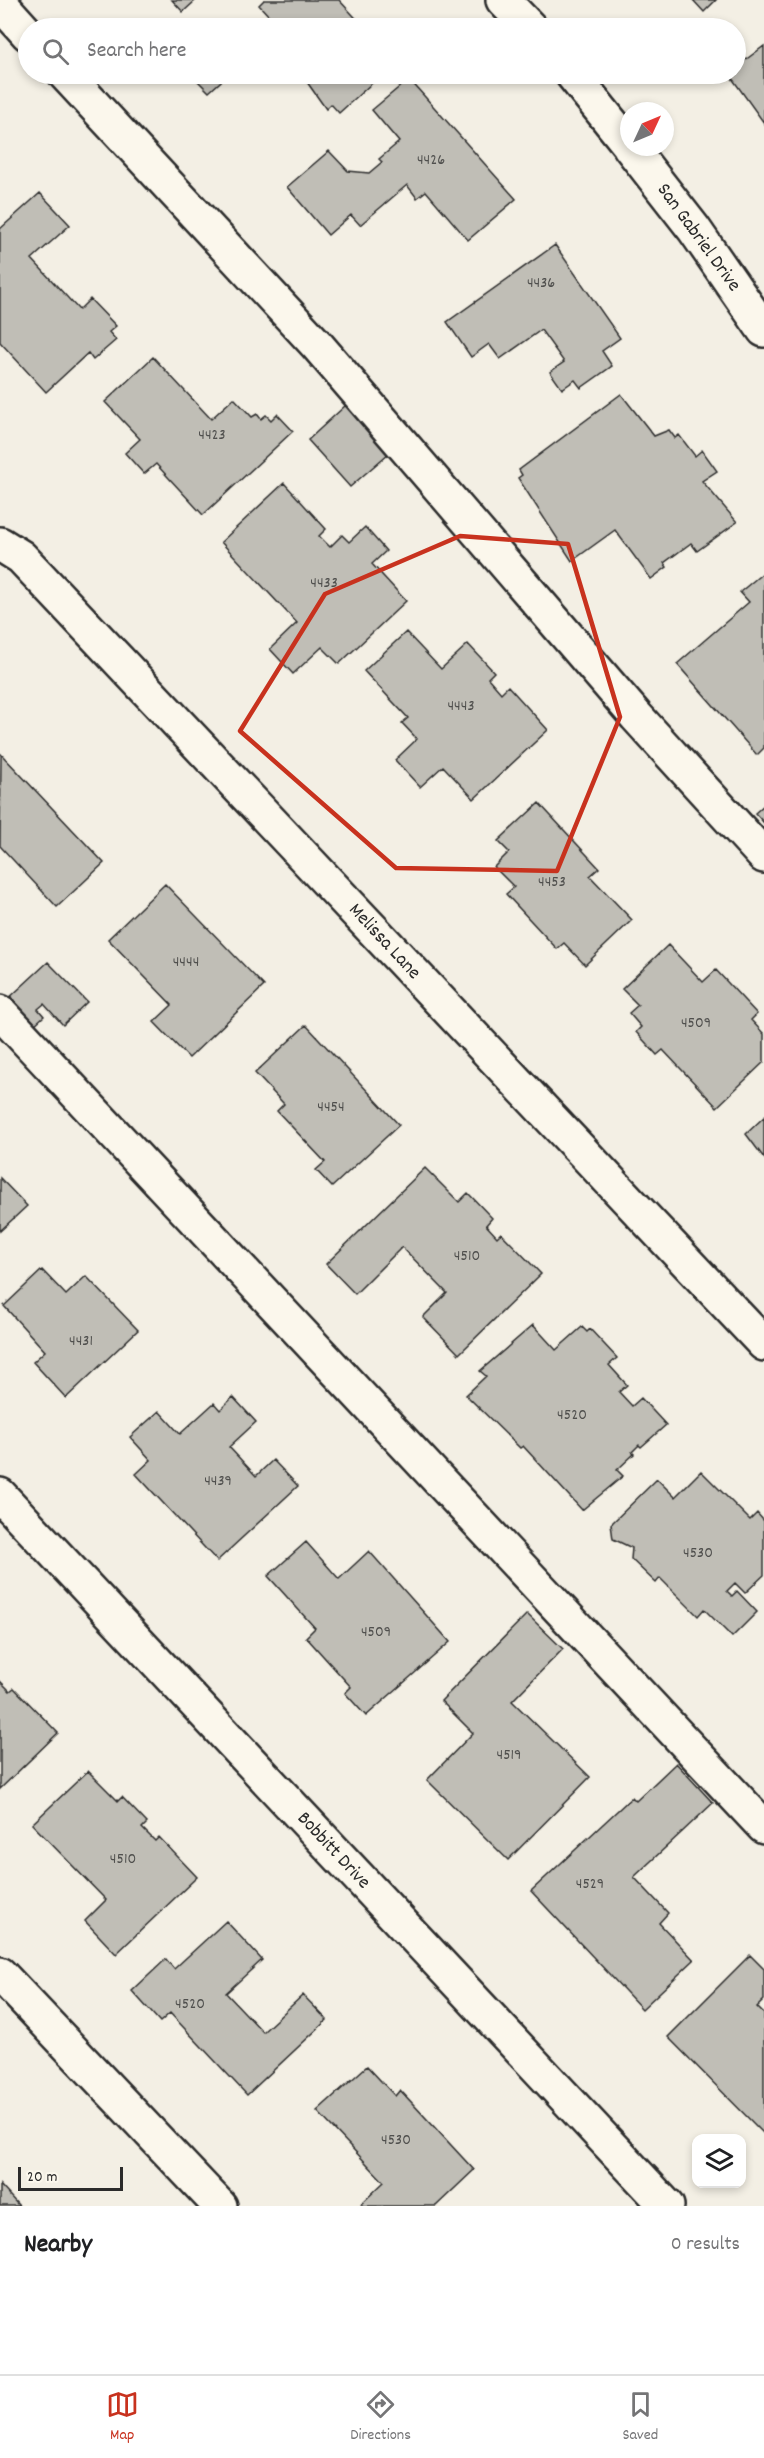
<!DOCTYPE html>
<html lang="en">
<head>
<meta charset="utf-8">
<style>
  body { margin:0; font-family:Dekko,sans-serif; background:#f2f2f2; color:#202124 }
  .controls { position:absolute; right:18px; bottom:18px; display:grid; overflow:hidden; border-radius:12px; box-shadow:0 3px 9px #0003 }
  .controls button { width:54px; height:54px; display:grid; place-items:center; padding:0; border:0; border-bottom:2px solid #e0e0e0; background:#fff; color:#202124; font:30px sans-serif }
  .compass { position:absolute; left:620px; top:102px; width:54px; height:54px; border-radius:50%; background:#fff; box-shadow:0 3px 9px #0003; rotate:46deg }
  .scale { position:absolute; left:18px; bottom:15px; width:105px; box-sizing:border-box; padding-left:6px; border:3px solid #2b2b2b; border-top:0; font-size:16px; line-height:21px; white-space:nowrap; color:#2b2b2b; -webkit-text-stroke:4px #fbf7ec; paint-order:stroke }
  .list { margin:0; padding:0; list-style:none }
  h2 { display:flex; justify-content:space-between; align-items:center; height:78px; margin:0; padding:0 24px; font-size:26px }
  h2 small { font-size:20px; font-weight:400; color:#757577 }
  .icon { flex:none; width:33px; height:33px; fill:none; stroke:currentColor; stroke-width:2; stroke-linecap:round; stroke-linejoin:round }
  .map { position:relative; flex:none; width:764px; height:2206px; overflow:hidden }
  .search { position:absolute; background:#fff; box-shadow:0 3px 9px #0003; left:18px; right:18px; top:18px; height:66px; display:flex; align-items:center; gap:15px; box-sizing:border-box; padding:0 21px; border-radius:33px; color:#757577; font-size:22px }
  .sheet { height:168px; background:#fff }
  nav { display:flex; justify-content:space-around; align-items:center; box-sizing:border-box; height:84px; border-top:2px solid #e0e0e0; background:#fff; font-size:16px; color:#757577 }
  nav a { display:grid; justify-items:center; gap:3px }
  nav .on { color:#c8321e }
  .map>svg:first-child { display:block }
  .building { fill:#c0beb6; stroke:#2b2b2b; stroke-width:1.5 }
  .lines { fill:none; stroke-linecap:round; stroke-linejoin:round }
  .minor-casing { stroke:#2b2b2b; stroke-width:38 }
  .minor { stroke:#fbf7ec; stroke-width:33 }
  .marked { fill:none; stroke:#c8321e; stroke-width:4.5; stroke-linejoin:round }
  .labels { text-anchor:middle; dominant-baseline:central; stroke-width:4.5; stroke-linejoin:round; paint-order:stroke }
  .number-label { font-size:16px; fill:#50504e }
  .street-label { font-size:20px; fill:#2b2b2b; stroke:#fbf7ec }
</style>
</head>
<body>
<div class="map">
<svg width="764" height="2206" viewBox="0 0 764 2206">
  <rect width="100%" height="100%" fill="#f3efe4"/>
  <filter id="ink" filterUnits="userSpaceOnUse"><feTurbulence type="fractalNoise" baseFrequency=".0167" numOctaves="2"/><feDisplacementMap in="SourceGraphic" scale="12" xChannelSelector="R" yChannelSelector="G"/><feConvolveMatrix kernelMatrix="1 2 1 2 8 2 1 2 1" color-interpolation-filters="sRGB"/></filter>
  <g filter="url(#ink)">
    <path class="building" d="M 172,0 L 196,0 L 183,12 Z
      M 264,0 L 339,0 L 365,28 L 280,28 L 259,5 Z
      M 693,0 L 716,0 L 704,12 Z
      M 764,46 L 764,123 L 729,74 L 736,74 L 736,67 Z
      M 191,74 L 229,74 L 209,92 Z
      M 316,74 L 382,74 L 339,113 L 331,104 L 326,109 L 307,82 Z
      M 409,79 L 516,199 L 468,240 L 426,191 L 417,198 L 407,185 L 360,225 L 351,215 L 328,235 L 287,187 L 329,151 L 348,171 L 369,173 L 382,162 L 379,159 L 399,142 L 372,110 Z
      M 40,193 L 70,225 L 32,259 L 79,310 L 90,299 L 116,326 L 109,332 L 116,340 L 93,360 L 88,353 L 46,392 L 0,342 L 0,229 Z
      M 555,245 L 620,338 L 602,351 L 612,366 L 581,388 L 575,380 L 562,389 L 550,372 L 564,362 L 541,330 L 500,359 L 489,344 L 471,357 L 447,322 Z
      M 153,357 L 211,419 L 234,398 L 252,417 L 257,414 L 261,419 L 266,415 L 271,420 L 277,414 L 293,431 L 203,515 L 156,464 L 144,474 L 125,453 L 140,439 L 105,402 Z
      M 621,394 L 654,436 L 669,430 L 675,438 L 679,435 L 695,456 L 702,450 L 717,471 L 702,481 L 737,522 L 697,551 L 691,543 L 664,563 L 667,567 L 651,579 L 615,530 L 572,561 L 518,478 L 522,475 L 519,470 Z
      M 346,405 L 389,453 L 350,487 L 308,440 Z
      M 284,483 L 326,529 L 319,536 L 330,547 L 342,535 L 349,542 L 365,527 L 386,551 L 372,564 L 406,601 L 339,664 L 322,647 L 293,674 L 270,649 L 297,623 L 221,542 Z
      M 764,572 L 764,748 L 757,755 L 677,664 L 749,602 L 740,592 Z
      M 406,632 L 441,669 L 468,644 L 494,672 L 488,678 L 501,693 L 508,686 L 548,730 L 474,799 L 443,766 L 420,787 L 395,760 L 417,739 L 402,723 L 408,718 L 364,671 Z
      M 1,754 L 104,863 L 57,907 L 0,846 Z
      M 539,803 L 599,868 L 590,876 L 632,920 L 585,965 L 564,943 L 557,949 L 506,894 L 514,887 L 494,867 L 509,852 L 498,841 Z
      M 764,805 L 764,823 L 755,813 Z
      M 165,884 L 264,986 L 189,1058 L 154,1022 L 172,1005 L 108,939 Z
      M 668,945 L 703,982 L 716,970 L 757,1014 L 751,1020 L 764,1034 L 764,1062 L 717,1107 L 663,1050 L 657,1055 L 636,1032 L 641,1027 L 629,1013 L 638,1005 L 622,989 Z
      M 48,962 L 87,1002 L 63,1025 L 44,1004 L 38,1009 L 44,1016 L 33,1026 L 8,999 Z
      M 306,1025 L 399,1125 L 332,1187 L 316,1170 L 325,1162 L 277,1111 L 284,1104 L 255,1073 Z
      M 764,1117 L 764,1158 L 746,1134 Z
      M 425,1168 L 459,1202 L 468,1193 L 492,1218 L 486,1225 L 497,1237 L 501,1233 L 541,1274 L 459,1354 L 423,1317 L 447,1293 L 402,1247 L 355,1294 L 326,1264 Z
      M 0,1178 L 27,1206 L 0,1231 Z
      M 42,1270 L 66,1295 L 86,1276 L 138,1330 L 66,1398 L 33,1362 L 45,1351 L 4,1306 Z
      M 533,1325 L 556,1350 L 582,1327 L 587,1332 L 590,1329 L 617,1358 L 609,1365 L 627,1385 L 619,1392 L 632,1406 L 641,1398 L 666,1425 L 641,1447 L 639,1445 L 632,1452 L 634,1454 L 617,1470 L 623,1476 L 582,1510 L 523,1446 L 520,1448 L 466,1395 L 486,1376 L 480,1371 Z
      M 233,1397 L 256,1422 L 229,1447 L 256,1476 L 273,1460 L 298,1486 L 217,1561 L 136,1474 L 151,1460 L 130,1437 L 159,1411 L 180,1434 L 214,1403 L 220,1410 Z
      M 701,1471 L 750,1520 L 757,1513 L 764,1521 L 764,1575 L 745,1593 L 735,1583 L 727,1591 L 732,1596 L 737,1591 L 757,1612 L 732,1637 L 704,1609 L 698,1616 L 660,1578 L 656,1583 L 631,1559 L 632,1548 L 613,1539 L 611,1524 L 657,1479 L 675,1497 Z
      M 306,1542 L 339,1579 L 369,1551 L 450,1642 L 366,1716 L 345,1693 L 351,1687 L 306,1637 L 315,1628 L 268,1576 Z
      M 527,1614 L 563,1649 L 512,1701 L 590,1777 L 508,1860 L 427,1780 L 473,1733 L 441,1701 Z
      M 0,1681 L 10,1691 L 14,1688 L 58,1733 L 0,1789 Z
      M 676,1763 L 713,1803 L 634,1877 L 668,1913 L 659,1923 L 694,1960 L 642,2009 L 531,1891 L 632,1797 L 636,1801 Z
      M 88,1771 L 118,1801 L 122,1797 L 147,1823 L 142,1828 L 155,1841 L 159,1837 L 197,1877 L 116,1954 L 85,1921 L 106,1900 L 32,1824 Z
      M 226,1921 L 262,1960 L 226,1993 L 263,2032 L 303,1995 L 327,2020 L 247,2095 L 170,2013 L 160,2022 L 132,1991 L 166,1959 L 174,1969 Z
      M 750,1955 L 764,1969 L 764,2000 L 757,2007 L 764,2014 L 764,2134 L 668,2037 Z
      M 367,2066 L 395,2096 L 400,2090 L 474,2170 L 436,2206 L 363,2206 L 361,2204 L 384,2182 L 317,2111 Z
      M 0,2185 L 19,2206 L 0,2206 Z"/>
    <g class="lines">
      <g class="minor-casing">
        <path id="minor" d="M 503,0 L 530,28
          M 0,3 L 28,34
          M 65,74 L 317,345 L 636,716 L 764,856
          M 572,74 L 629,145
          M 630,147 L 694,229 L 764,330
          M 0,544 L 21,557 L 764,1344
          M 0,1012 L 764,1827
          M 0,1495 L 667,2206
          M 0,1974 L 220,2206"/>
      </g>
      <use href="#minor" class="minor"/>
    </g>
  </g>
  <path class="marked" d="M 460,536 L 568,544 L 620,717 L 557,871 L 396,868 L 240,731 L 325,594 Z"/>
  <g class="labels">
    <g class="number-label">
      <text x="431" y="160">4426</text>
      <text x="541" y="283">4436</text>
      <text x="212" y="435">4423</text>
      <text x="324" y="583">4433</text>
      <text x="461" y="706">4443</text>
      <text x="552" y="882">4453</text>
      <text x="186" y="962">4444</text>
      <text x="696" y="1023">4509</text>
      <text x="331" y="1107">4454</text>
      <text x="467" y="1256">4510</text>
      <text x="81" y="1341">4431</text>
      <text x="572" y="1415">4520</text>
      <text x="218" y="1481">4439</text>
      <text x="698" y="1553">4530</text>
      <text x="376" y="1632">4509</text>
      <text x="509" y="1755">4519</text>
      <text x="123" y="1859">4510</text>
      <text x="590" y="1884">4529</text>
      <text x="190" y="2004">4520</text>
      <text x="396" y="2140">4530</text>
    </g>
    <g class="street-label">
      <text transform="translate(698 238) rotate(54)">San Gabriel Drive</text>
      <text transform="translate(384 942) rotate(47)">Melissa Lane</text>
      <text transform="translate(333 1851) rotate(47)">Bobbitt Drive</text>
    </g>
  </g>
</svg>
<div class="controls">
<button><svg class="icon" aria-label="layers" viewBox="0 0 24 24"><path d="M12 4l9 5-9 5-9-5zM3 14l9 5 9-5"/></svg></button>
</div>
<svg class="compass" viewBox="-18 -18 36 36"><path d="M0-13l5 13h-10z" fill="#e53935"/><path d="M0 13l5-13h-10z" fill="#757577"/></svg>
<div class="scale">20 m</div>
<div class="search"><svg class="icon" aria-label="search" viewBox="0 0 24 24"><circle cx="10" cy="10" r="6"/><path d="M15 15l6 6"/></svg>Search here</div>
</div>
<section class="sheet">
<h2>Nearby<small>0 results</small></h2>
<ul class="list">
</ul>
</section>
<nav>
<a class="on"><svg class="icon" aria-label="map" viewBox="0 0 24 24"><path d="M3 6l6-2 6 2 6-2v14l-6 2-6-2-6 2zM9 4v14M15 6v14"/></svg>Map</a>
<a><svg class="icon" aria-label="directions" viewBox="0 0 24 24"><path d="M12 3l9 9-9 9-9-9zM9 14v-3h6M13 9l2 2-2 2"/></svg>Directions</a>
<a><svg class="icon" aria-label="saved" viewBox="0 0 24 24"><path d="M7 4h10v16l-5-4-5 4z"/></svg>Saved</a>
</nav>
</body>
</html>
